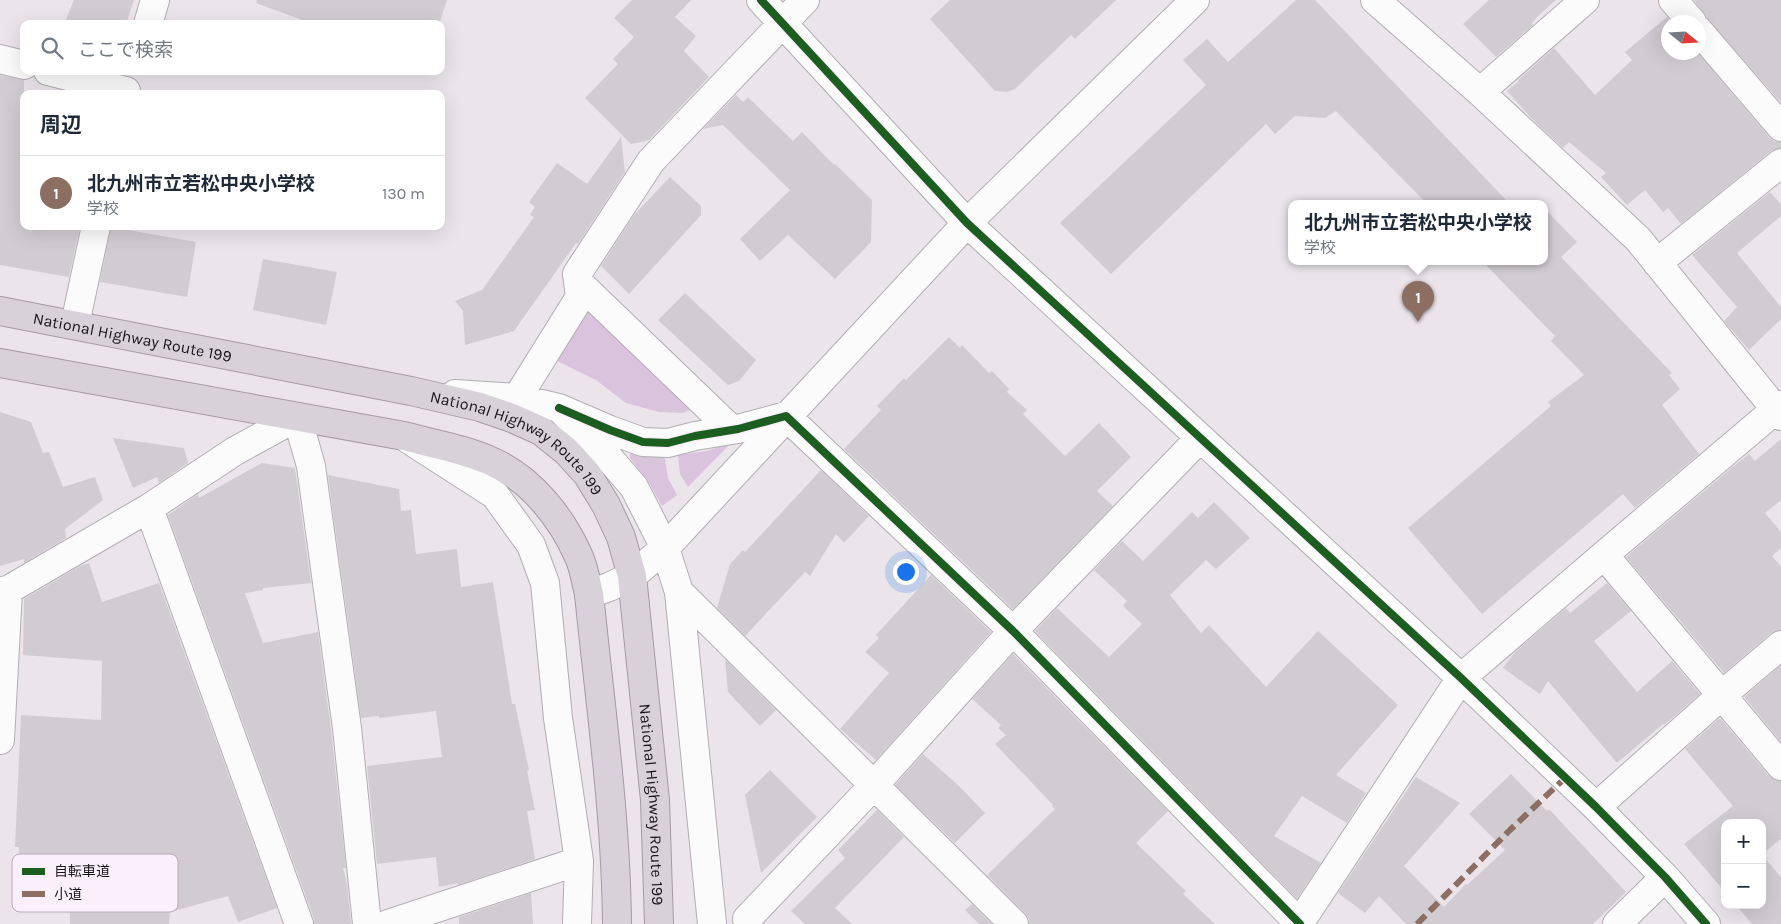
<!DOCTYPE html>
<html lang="ja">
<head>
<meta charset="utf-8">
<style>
  body { margin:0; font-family:Karla,"Noto Sans JP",sans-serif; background:#f6f6f7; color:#1f2937 }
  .controls { position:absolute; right:15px; bottom:15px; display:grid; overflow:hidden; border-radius:10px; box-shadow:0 5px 20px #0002 }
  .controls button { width:45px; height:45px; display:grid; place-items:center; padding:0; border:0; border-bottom:1px solid #e0e1e3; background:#fff; color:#1f2937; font:25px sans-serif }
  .compass { position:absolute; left:1661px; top:15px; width:45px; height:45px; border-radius:50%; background:#fff; box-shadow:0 5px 20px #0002; rotate:108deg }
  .you { position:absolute; left:905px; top:571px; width:18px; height:18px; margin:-12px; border:4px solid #fff; border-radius:50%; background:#1a73e8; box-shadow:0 0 0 8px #1a73e833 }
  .badge { display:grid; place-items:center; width:32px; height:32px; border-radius:50%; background:#625e62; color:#fff; font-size:16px; font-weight:700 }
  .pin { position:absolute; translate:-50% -41px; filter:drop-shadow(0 1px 2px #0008) }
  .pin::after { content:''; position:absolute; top:26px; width:18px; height:15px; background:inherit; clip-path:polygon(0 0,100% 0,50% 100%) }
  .popup { position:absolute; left:1288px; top:200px; width:260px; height:65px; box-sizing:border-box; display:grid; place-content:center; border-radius:10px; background:#fff; filter:drop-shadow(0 1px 4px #0005); font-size:16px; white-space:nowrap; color:#747a83 }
  .popup b { font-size:19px; color:#1f2937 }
  .popup::after { content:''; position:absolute; left:50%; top:100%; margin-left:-10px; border:10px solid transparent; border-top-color:#fff }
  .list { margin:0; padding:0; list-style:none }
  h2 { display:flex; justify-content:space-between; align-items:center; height:65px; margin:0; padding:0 20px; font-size:21px }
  h2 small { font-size:16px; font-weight:400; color:#747a83 }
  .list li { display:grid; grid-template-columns:32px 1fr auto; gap:15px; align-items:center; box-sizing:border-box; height:75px; padding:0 20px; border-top:1px solid #e0e1e3 }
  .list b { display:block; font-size:19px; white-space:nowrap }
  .list p { margin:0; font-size:16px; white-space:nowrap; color:#747a83 }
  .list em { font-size:16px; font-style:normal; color:#747a83 }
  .icon { flex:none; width:28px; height:28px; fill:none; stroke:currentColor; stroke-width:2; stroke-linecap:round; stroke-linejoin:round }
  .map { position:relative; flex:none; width:1781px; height:924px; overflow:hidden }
  .search { position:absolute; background:#fff; box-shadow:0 5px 20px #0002; left:20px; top:20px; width:425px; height:55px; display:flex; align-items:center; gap:12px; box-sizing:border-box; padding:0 18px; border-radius:10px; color:#747a83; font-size:19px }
  .panel { position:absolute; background:#fff; box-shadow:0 5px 20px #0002; left:20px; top:90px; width:425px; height:140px; border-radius:10px }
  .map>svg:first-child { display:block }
  .green { fill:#dac3dc }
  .building { fill:#d1ccd1 }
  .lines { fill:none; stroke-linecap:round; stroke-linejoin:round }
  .minor-casing { stroke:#b2adb2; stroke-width:30 }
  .highway-casing { stroke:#a49aa5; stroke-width:30 }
  .minor { stroke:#fcfbfc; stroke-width:28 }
  .highway { stroke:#d8d1d9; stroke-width:28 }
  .quiet { stroke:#8d6e63; stroke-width:6; stroke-dasharray:12 6; stroke-linecap:butt }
  .cycleway-casing { stroke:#faeffb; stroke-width:11 }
  .cycleway { stroke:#1b5e20; stroke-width:8 }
  .labels { text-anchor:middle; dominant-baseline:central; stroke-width:4.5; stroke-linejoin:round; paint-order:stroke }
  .street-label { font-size:16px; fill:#191519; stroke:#faeffb }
  .key { fill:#faeffb; stroke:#b6aeb7; stroke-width:1 }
  .key-label { font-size:14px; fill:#191519 }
</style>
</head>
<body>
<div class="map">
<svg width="1781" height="924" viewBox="0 0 1781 924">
  <rect width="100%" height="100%" fill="#ebe5eb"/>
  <path class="green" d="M 592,310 L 696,408 L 682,413 L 659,412 L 626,403 L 596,380 L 551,358 L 583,313 Z
    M 732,442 L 688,487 L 680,474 L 678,455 L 707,451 Z
    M 633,451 L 664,455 L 668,478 L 677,495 L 662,506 L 648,481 L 630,458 L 630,454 Z"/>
  <path class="building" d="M 74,0 L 134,0 L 126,24 L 64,24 Z
    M 257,0 L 447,0 L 439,24 L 313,24 L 256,3 Z
    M 632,0 L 691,0 L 675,17 L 696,36 L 684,51 L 709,77 L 649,140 L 631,144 L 585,98 L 618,64 L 613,59 L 634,37 L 614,18 Z
    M 950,0 L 1116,0 L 1075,39 L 1071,35 L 1015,89 L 1007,92 L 995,91 L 930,19 Z
    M 1296,0 L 1315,0 L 1509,203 L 1426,203 L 1336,111 L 1325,118 L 1295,116 L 1275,134 L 1266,124 L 1111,274 L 1060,223 L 1206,85 L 1183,60 L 1207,39 L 1228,62 Z
    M 1489,0 L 1556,0 L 1538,16 L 1532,23 L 1533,25 L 1496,57 L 1463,24 Z
    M 1694,0 L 1781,0 L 1781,103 L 1707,18 Z
    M 1667,17 L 1672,22 L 1668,22 L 1668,52 L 1697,52 L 1769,137 L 1775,142 L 1781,142 L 1781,148 L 1771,151 L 1681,224 L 1668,208 L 1663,212 L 1645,190 L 1627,205 L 1601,177 L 1606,173 L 1569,142 L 1563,148 L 1534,121 L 1507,91 L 1519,81 L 1518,80 L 1554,48 L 1595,95 L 1632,60 L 1625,52 Z
    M 0,75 L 24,80 L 24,226 L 80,226 L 69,277 L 0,265 Z
    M 736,95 L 743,102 L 748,97 L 793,141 L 802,132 L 834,165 L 835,164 L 872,200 L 871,242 L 835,279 L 788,235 L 760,261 L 740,239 L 790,190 L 723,125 L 703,129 Z
    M 621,137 L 625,172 L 578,244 L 576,243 L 514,331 L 465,345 L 463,311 L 455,301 L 482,290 L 534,217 L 530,215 L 535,207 L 529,202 L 557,163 L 587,184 Z
    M 670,177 L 701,206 L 701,215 L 629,294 L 601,266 L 634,215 Z
    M 1770,192 L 1781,204 L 1781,216 L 1737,253 L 1781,307 L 1781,319 L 1749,350 L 1724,321 L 1737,307 L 1692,255 Z
    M 1544,208 L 1577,242 L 1561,257 L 1672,373 L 1669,375 L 1680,389 L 1662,405 L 1699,454 L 1635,508 L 1623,494 L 1482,614 L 1408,528 L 1551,406 L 1548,402 L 1584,375 L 1551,341 L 1555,336 L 1482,261 L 1544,261 Z
    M 111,227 L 196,242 L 187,297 L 100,282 Z
    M 263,259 L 337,272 L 326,325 L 253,310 Z
    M 685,293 L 756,360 L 739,381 L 728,385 L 658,320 Z
    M 949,337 L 960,348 L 962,345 L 989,373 L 992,371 L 1009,389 L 1007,392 L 1027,410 L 1023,414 L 1065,456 L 1099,423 L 1131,457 L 1097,491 L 1113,506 L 1013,609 L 844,449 L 881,410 L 877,406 L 904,378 L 906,380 Z
    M 0,412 L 31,422 L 43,453 L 49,452 L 63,487 L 95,477 L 103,500 L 65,529 L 66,538 L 24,563 L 24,559 L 0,566 Z
    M 113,438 L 184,448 L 188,463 L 159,483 L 157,477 L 133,488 Z
    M 1781,439 L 1781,500 L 1765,513 L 1781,532 L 1781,548 L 1772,556 L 1781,567 L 1781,630 L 1771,633 L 1724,673 L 1626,557 L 1729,470 L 1749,454 L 1755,461 Z
    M 262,463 L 295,468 L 311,583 L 263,588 L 263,590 L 245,593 L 263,643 L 318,632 L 331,730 L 346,868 L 343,868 L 347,884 L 351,924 L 314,924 L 314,919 L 168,515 L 198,494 L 199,498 Z
    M 821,470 L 869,516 L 844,543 L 836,534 L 810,576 L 805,572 L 745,636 L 717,608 L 730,564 L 743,550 L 745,552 Z
    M 328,475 L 399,489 L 401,511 L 411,510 L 416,554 L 457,549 L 461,587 L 493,582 L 512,704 L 515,704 L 529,770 L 527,771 L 535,810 L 527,811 L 535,859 L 458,885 L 458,883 L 439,887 L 436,857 L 377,864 L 367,766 L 442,757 L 436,711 L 379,718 L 379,716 L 361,718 Z
    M 1214,502 L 1250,538 L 1216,569 L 1206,560 L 1170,595 L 1201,633 L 1209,625 L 1266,687 L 1318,631 L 1398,705 L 1336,775 L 1366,793 L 1347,823 L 1302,796 L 1274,836 L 1321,863 L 1297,899 L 1035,631 L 1057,608 L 1109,657 L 1142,624 L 1123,606 L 1127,601 L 1094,570 L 1122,541 L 1143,561 L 1192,512 L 1198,518 Z
    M 89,563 L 102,602 L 159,583 L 277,908 L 238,922 L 228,896 L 170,912 L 169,924 L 70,924 L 70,909 L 17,906 L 19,847 L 15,847 L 21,715 L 101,720 L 102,661 L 23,655 L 24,599 L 80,566 Z
    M 931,575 L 991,632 L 876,760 L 840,729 L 889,673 L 865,652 L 879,638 L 876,635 Z
    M 1607,583 L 1631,611 L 1594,641 L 1637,692 L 1672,661 L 1700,694 L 1664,725 L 1663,724 L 1617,763 L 1548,681 L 1540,694 L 1503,668 L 1515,652 L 1566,608 L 1570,613 Z
    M 1013,654 L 1168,811 L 1136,843 L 1186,891 L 1183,894 L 1215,924 L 1029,924 L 1029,919 L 1025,913 L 987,875 L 1055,809 L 1052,806 L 1053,805 L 995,744 L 1006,735 L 998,728 L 1001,725 L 972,699 Z
    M 725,659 L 776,710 L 760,726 L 728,692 Z
    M 1781,665 L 1781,742 L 1744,697 Z
    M 1720,718 L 1769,776 L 1775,780 L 1781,781 L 1781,839 L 1762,854 L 1762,823 L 1725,823 L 1725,892 L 1684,844 L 1733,806 L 1685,749 Z
    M 923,754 L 959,786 L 985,813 L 955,843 L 895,785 Z
    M 770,770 L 817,817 L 761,873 L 745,795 Z
    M 1511,774 L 1547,811 L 1549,809 L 1626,892 L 1593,924 L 1406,924 L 1379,896 L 1365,913 L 1338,893 L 1416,777 L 1460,803 L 1404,866 L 1444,907 L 1466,884 L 1467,885 L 1505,850 L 1469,814 Z
    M 877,810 L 904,837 L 835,908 L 852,924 L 805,924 L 791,911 L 845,858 L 838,850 Z
    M 1762,855 L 1781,877 L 1781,924 L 1752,924 L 1736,905 L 1762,905 Z
    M 531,893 L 533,924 L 459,924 L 459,917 Z
    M 972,904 L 992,924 L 979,924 L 965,910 Z"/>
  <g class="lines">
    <g class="minor-casing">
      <path id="minor" d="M 761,0 L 967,223 L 1461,678 L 1596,807 L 1665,877 L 1706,924
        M 1375,0 L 1480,92 L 1638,239 L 1781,416
        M 1673,0 L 1692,22
        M 148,24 L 155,0
        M 1698,30 L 1781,127
        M 0,59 L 24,65
        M 48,71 L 126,91
        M 1480,92 L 1585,0
        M 1657,263 L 1781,163
        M 578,282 L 732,430
        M 75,324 L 96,226
        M 455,394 L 517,398 L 559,408 L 602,450 L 634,487 L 665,548 L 679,592 L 712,924
        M 517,398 L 580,297 L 577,274 L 651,161 L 805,0
        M 559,408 L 610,430 L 643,442 L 668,443 L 695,436 L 738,429 L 786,416 L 1013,631 L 1300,924
        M 408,439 L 495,495 L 531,545 L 545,583 L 558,718 L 579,861 L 577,924
        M 149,508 L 299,924
        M 1604,555 L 1781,766
        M 0,591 L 8,590 L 149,508 L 235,451 L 297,417 L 311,466 L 347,728 L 367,924
        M 679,592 L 1014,924
        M 589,594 L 609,587 L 632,576 L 665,548 L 967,223 L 1195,0
        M 0,740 L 8,590
        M 1596,807 L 1722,695 L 1781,645
        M 747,919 L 874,785 L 1013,631 L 1200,438
        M 388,924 L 579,861
        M 1299,924 L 1461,678 L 1604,555 L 1781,405
        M 1617,924 L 1665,877"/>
    </g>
    <g class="highway-casing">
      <g id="highway">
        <path id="s1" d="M 0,311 L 411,391 L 480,407 L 512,418 L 541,431 L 566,451 L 587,474 L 606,505 L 621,537 L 632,576 L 655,800 L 659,924"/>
        <path d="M 0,363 L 404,436 C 433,444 465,449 493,462 C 532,480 562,518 579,557 C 584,568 586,582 589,594 C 600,704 616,814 617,924"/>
      </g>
    </g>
    <use href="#minor" class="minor"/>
    <use href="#highway" class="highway"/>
    <path class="quiet" d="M 1417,924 L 1510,830 L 1565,778"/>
    <g class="cycleway-casing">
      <path id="cycleway" d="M 761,0 L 967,223 L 1461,678 L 1596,807 L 1665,877 L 1706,924
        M 559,408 L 610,430 L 643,442 L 668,443 L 695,436 L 738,429 L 786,416 L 1013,631 L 1300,924"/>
    </g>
    <use href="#cycleway" class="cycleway"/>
  </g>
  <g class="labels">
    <g class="street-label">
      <text stroke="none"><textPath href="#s1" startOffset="135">National Highway Route 199</textPath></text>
      <text stroke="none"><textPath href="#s1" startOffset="540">National Highway Route 199</textPath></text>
      <text stroke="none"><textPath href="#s1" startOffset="960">National Highway Route 199</textPath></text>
    </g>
  </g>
  <rect x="12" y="854" width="166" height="58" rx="8" class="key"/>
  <rect x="22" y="868" width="23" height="7" fill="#1b5e20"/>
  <rect x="22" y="891" width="23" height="6" fill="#8d6e63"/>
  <g class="key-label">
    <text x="54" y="876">自転車道</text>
    <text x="54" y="899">小道</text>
  </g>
</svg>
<div class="controls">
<button>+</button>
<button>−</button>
</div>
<svg class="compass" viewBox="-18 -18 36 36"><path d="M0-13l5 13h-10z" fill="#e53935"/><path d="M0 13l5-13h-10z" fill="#747a83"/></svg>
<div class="you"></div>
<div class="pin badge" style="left:1418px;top:322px;background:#8d6e63">1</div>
<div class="popup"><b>北九州市立若松中央小学校</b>学校</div>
<div class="search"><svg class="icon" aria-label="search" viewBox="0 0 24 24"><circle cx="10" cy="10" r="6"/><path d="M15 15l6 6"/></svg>ここで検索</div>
<section class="panel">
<h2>周辺<small></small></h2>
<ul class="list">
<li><span class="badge" style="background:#8d6e63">1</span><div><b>北九州市立若松中央小学校</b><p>学校</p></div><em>130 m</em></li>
</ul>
</section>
</div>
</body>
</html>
